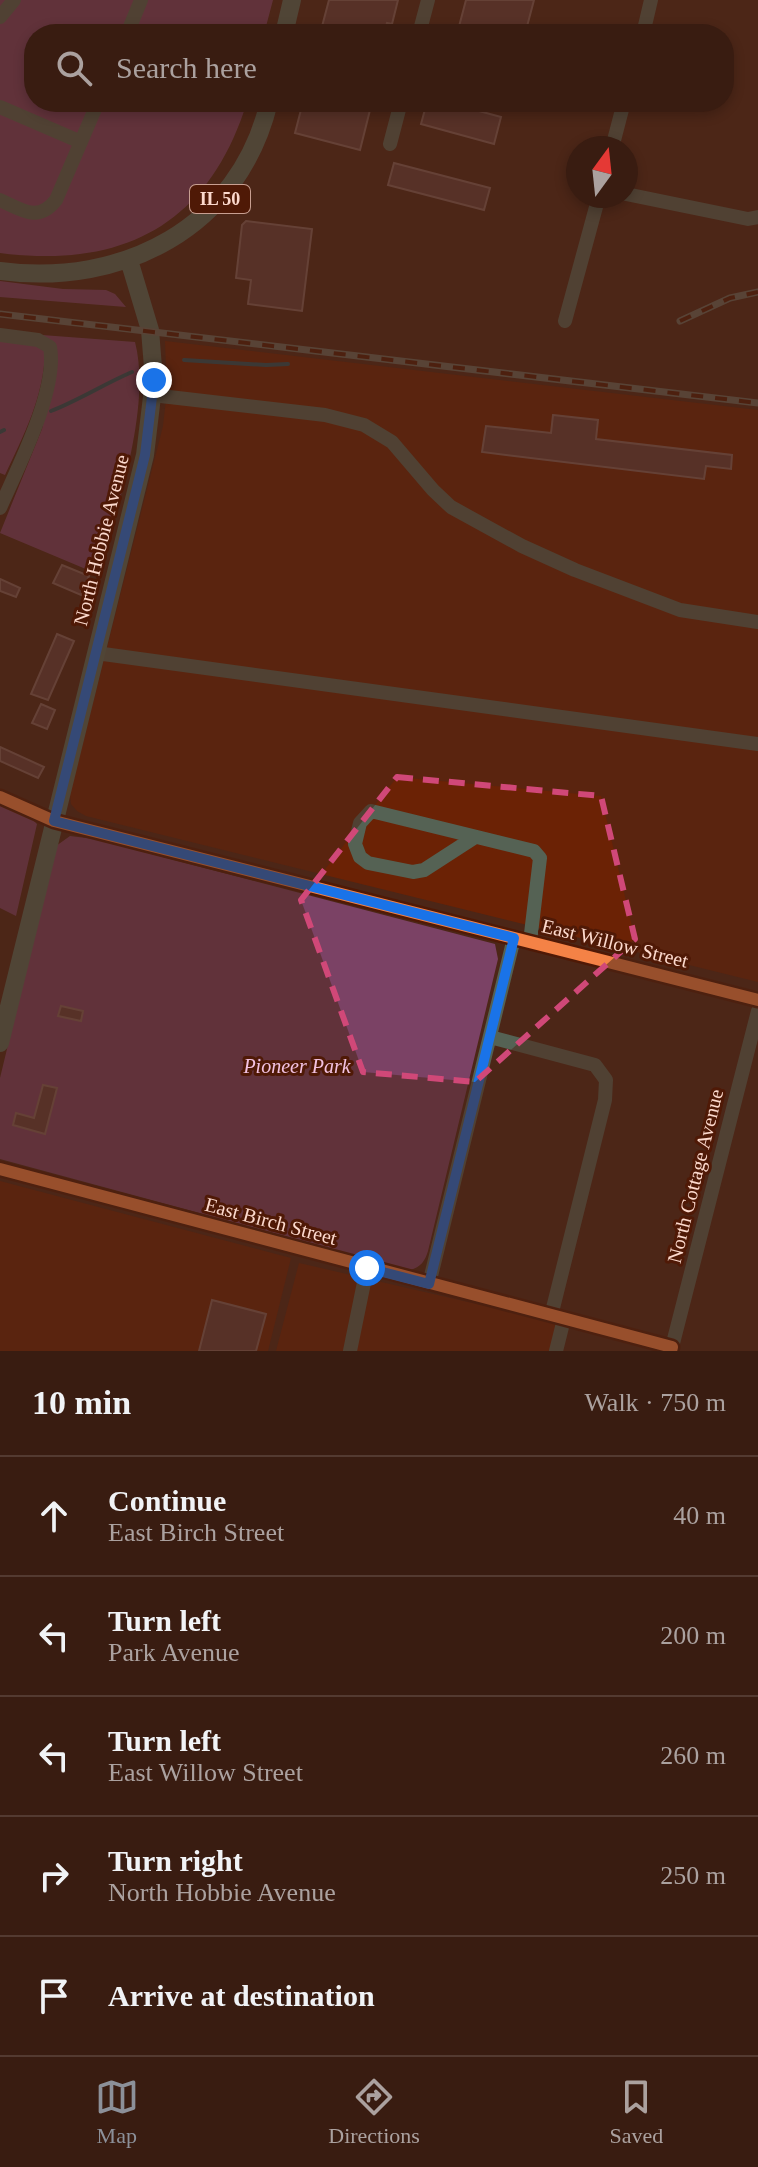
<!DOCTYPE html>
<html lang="en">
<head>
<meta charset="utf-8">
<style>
  body { margin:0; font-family:"Times New Roman",serif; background:#40251a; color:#f1f3f6 }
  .compass { position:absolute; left:566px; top:136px; width:72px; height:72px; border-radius:50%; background:#391c11; box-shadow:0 4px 12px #0003; rotate:15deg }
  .stop { position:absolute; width:24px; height:24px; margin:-18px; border:6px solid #1a73e8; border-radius:50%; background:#fff }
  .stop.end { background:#1a73e8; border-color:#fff; box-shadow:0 2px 8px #0008 }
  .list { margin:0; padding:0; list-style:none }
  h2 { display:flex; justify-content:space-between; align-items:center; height:104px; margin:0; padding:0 32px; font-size:34px }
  h2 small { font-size:26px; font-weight:400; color:#aba19f }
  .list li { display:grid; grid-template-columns:52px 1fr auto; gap:24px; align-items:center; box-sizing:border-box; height:120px; padding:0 32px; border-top:2px solid #533a31 }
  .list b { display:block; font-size:30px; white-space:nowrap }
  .list p { margin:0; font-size:26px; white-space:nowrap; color:#aba19f }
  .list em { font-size:26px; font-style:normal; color:#aba19f }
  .icon { flex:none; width:44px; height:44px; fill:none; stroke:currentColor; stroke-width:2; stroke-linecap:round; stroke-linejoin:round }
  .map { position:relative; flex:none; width:758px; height:1351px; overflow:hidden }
  .search { position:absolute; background:#391c11; box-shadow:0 4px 12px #0003; left:24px; right:24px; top:24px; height:88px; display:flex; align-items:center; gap:20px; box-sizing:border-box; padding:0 28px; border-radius:32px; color:#aba19f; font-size:30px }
  .sheet { height:704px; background:#391c11 }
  nav { display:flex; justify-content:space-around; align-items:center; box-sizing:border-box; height:112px; border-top:2px solid #533a31; background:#391c11; font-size:22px; color:#aba19f }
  nav a { display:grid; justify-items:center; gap:4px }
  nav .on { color:#8c9099 }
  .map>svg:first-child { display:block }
  .built { fill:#6b2205 }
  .green { fill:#7b4265 }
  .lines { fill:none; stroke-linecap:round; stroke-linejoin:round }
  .stream { stroke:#274f5a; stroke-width:4 }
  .building { fill:#643e3a; stroke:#84625c; stroke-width:2 }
  .minor { stroke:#556254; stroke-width:14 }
  .major { stroke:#556a5b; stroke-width:18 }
  .rail-casing { stroke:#66675c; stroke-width:7 }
  .rail { stroke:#4f1906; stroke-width:4; stroke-dasharray:12; stroke-linecap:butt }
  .cycleway-casing { stroke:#4f1906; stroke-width:17 }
  .cycleway { stroke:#f48246; stroke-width:12 }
  .route { stroke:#1a73e8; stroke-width:10 }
  .marked { fill:none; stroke:#d04878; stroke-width:6; stroke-dasharray:16 10; stroke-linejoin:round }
  .labels { text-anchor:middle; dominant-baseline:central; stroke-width:6; stroke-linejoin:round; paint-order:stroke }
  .shield { fill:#4f1906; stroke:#c89f91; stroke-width:2 }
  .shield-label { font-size:18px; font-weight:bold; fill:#fcd9cd }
  .street-label { font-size:20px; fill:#fcd9cd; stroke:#4f1906 }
  .park-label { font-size:20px; font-style:italic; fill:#f2c2e2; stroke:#4f1906 }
</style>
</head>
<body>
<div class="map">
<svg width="758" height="1351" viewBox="0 0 758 1351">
  <rect width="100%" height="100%" fill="#4c2617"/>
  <path class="built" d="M 165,341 L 758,410 L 758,982 L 86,816 L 77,811 L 71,804 L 70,794 L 163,426 L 167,391 Z
    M 0,1181 L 291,1258 L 268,1351 L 0,1351 Z
    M 299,1263 L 550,1321 L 556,1326 L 551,1351 L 276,1351 Z"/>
  <path class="green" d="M 0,0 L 273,0 L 264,34 L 34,34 L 34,102 L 247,102 C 209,224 124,269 0,253 Z
    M 0,281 L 63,289 L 106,290 L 115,294 L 126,307 L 0,297 Z
    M 42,335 L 135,342 C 152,408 116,508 100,575 L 0,533 L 42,429 L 56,370 L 56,348 Z
    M 0,340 L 34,343 L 45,351 C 44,396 24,435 5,475 L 0,473 Z
    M 0,804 L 30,817 L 37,824 L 16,916 L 0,908 Z
    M 70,836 L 94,839 L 495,944 L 498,959 L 428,1251 C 425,1261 421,1267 410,1270 L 0,1159 L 0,1078 L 56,846 Z"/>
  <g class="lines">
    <path class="stream" d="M 184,360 L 266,365 L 288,364
      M 51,411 C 79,400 104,384 132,372
      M 0,432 L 4,430"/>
  </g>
  <path class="building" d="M 329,0 L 398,0 L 392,24 L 387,23 L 384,34 L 320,34 Z
    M 466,0 L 534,0 L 525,34 L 457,34 Z
    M 303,102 L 372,102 L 360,150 L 295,133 Z
    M 427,102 L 446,102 L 501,117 L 494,144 L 421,124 Z
    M 394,163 L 490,188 L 484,210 L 388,185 Z
    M 246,221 L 312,229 L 302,311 L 248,304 L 251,280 L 236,278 L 242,225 Z
    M 553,415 L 598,420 L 596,439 L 732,455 L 731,469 L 706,466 L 704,479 L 482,452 L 486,426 L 551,433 Z
    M 62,565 L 89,576 L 81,595 L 53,583 Z
    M 0,579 L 20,588 L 16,597 L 0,591 Z
    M 57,634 L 74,641 L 48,700 L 31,694 Z
    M 41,704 L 55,710 L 47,729 L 32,723 Z
    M 0,747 L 44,767 L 38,778 L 0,761 Z
    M 61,1006 L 83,1011 L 81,1021 L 58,1016 Z
    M 43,1085 L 57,1088 L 45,1134 L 13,1125 L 16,1113 L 34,1118 Z
    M 212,1300 L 266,1314 L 256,1351 L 199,1351 Z"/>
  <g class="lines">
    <path class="minor" d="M 0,17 L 14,0
      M 127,34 L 141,0
      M 419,34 L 428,0
      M 643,34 L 651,0
      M 0,107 L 81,142
      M 390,144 L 401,102
      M 612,148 L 624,102
      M 626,194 L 748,219 L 758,217
      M 0,200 C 22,210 38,223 56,200 L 98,102
      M 565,321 L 599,196
      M 0,335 L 38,340 L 50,347 C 58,390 18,467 0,508
      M 152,395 L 325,415 L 364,425 L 392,442 L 433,490 L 451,507 L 522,546 L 575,570 L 680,610 L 758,622
      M 96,653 L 758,744
      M 0,797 L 54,821 L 758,1000
      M 475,837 L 424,870 L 413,872 L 368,863 L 360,857 L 355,844 L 360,823 L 371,811 L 534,851 L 540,858 L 530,942
      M 490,1037 L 595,1065 L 606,1080 L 605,1100 L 551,1316
      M 0,1169 L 672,1347
      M 429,1284 L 514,938
      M 350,1351 L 367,1268
      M 556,1351 L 564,1319
      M 671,1351 L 758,1011"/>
    <path class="major" d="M 284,34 L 292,0
      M 0,271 C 123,287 239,228 269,102
      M 0,1043 L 145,455 L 154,380 L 150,330 L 129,260"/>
    <g class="rail-casing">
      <path id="rail" d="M 0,314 L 758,403
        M 680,321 L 730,298 L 758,292"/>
    </g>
    <use href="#rail" class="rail"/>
    <g class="cycleway-casing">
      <path id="cycleway" d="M 0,797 L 54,821 L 758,1000
        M 0,1169 L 672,1347 L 671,1351"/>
    </g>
    <use href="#cycleway" class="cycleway"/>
  </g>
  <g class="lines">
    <path class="route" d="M 154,380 L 145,455 L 54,821 L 514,938 L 429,1284 L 367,1268"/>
  </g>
  <path d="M0 0H758V1351H0ZM 397,777 L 601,796 L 635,939 L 475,1082 L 363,1072 L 301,900 Z" fill="#4c2617" fill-opacity=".55" fill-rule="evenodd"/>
  <path class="marked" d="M 397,777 L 601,796 L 635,939 L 475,1082 L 363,1072 L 301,900 Z"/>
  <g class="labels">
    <rect class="shield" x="190" y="185" width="60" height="28" rx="6"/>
    <g class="shield-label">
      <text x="220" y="199">IL 50</text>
    </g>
    <g class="street-label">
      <text transform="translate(101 540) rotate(-76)">North Hobbie Avenue</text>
      <text transform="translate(615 943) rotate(14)">East Willow Street</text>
      <text transform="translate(695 1176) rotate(-76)">North Cottage Avenue</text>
      <text transform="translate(271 1221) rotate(15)">East Birch Street</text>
    </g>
    <g class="park-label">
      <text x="297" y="1066">Pioneer Park</text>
    </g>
  </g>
</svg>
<svg class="compass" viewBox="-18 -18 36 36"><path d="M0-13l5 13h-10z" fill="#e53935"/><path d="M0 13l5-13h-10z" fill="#aba19f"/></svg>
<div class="stop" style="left:367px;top:1268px"></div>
<div class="stop end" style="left:154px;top:380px"></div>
<div class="search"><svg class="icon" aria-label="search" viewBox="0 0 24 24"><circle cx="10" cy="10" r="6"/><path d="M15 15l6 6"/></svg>Search here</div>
</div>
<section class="sheet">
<h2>10 min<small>Walk · 750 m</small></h2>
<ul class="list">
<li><svg class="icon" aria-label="ahead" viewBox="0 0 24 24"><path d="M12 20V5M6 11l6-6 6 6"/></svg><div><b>Continue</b><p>East Birch Street</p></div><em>40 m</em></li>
<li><svg class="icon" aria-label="left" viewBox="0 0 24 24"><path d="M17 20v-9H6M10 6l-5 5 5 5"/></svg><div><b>Turn left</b><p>Park Avenue</p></div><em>200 m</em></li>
<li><svg class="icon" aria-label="left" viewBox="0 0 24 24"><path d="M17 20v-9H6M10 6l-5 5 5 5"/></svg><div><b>Turn left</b><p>East Willow Street</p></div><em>260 m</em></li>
<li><svg class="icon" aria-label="right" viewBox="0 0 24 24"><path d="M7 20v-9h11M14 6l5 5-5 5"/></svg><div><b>Turn right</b><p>North Hobbie Avenue</p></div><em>250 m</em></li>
<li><svg class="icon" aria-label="arrive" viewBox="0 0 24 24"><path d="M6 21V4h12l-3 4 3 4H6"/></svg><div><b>Arrive at destination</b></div></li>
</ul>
</section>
<nav>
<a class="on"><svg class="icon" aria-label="map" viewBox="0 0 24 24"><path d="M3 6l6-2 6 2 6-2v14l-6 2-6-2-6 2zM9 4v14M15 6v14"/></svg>Map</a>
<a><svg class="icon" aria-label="directions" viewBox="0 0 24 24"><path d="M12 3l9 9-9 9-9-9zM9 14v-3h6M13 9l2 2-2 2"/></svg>Directions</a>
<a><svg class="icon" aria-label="saved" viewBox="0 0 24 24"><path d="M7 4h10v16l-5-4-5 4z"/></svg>Saved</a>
</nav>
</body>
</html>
